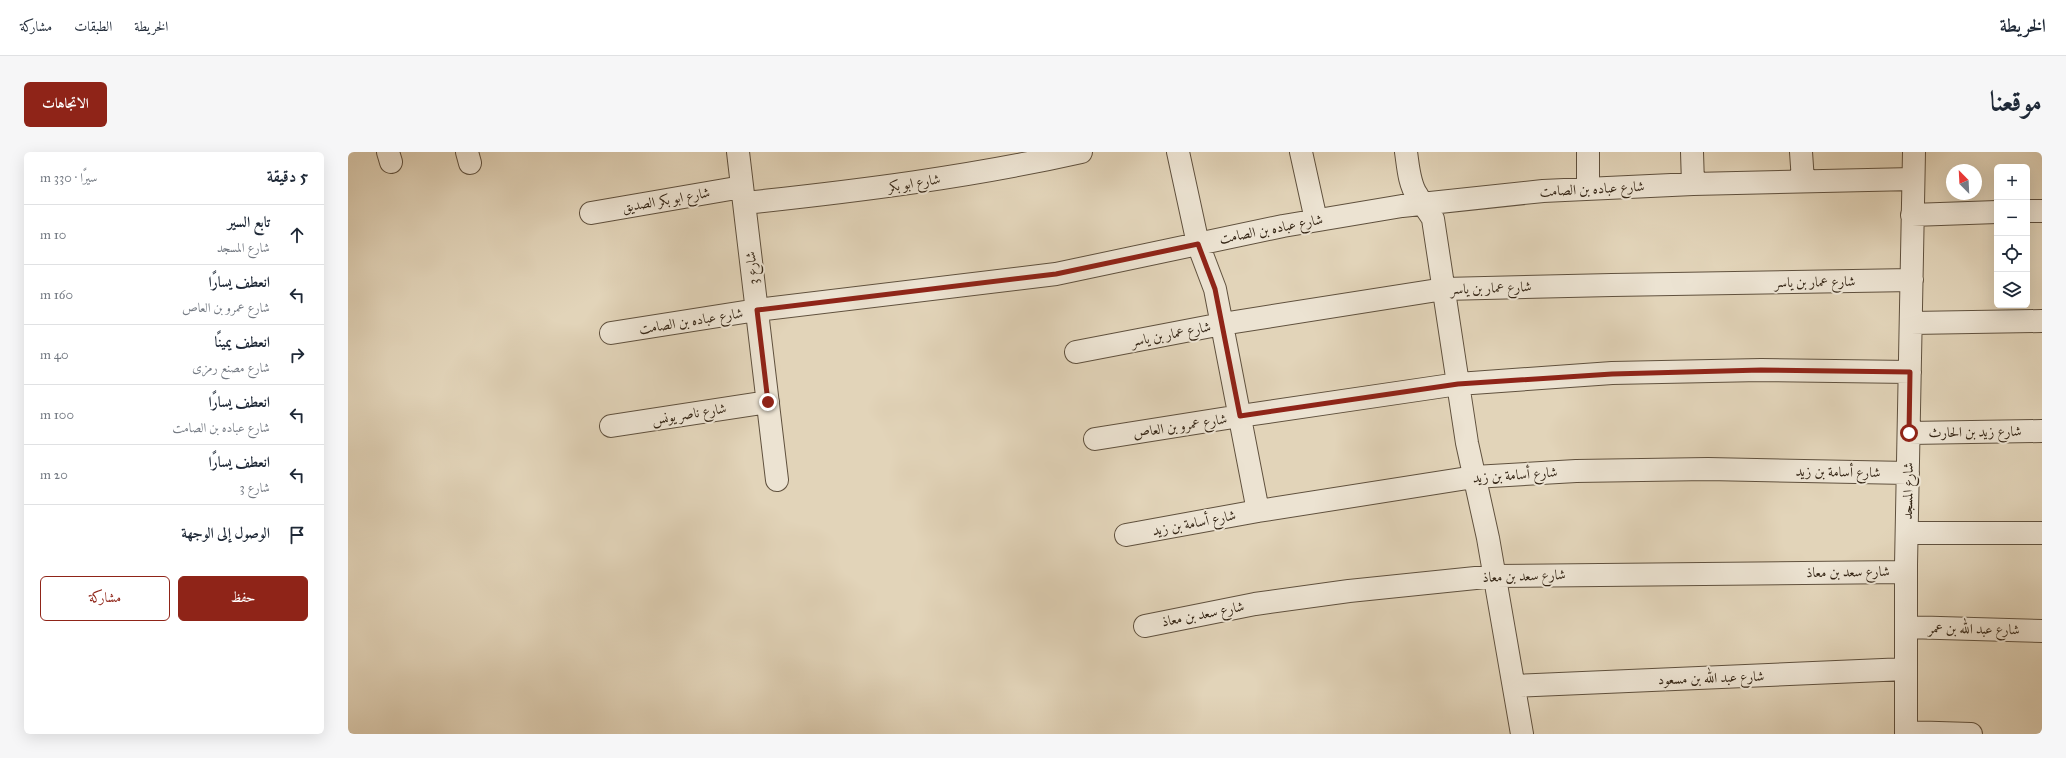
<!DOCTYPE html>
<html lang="ar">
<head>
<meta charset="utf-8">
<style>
  body { margin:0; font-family:"IM FELL Great Primer",Amiri,serif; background:#f6f6f7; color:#1f2937; direction:rtl }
  .controls { position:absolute; right:12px; top:12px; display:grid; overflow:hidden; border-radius:6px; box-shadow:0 4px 16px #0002 }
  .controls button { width:36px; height:36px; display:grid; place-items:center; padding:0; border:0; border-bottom:1px solid #e0e1e3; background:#fff; color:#1f2937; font:20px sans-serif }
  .compass { position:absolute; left:1598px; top:12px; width:36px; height:36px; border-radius:50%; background:#fff; box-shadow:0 4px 16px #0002; rotate:336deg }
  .stop { position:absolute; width:12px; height:12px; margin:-9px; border:3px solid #8f2418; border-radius:50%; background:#fff }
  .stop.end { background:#8f2418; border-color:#fff; box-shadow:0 1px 4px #0008 }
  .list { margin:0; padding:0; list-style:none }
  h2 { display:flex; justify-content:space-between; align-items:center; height:52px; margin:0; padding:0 16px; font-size:17px }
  h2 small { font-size:13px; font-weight:400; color:#747a83 }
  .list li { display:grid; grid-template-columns:26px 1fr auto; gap:12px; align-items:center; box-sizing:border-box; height:60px; padding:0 16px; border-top:1px solid #e0e1e3 }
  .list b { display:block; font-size:15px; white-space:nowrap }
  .list p { margin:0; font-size:13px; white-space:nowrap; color:#747a83 }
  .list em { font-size:13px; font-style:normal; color:#747a83 }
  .actions { display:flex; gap:8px; padding:12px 16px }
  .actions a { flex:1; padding:9px 0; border:1px solid #8f2418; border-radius:6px; text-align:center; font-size:14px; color:#8f2418 }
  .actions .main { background:#8f2418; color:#fff }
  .icon { flex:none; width:22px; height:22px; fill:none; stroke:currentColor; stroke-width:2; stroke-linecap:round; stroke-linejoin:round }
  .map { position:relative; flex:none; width:1694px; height:582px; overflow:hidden; direction:ltr; border-radius:6px }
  header { display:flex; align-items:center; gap:24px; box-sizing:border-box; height:56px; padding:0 20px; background:#fff; border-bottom:1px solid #e0e1e3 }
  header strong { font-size:19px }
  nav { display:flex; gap:22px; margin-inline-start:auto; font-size:14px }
  .intro { display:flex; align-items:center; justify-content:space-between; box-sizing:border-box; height:96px; padding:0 24px }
  h1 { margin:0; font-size:28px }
  .button { padding:10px 18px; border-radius:6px; background:#8f2418; color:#fff; font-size:14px; font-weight:700 }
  main { display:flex; gap:24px; padding:0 24px }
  aside { flex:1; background:#fff; border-radius:6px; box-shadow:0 4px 16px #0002 }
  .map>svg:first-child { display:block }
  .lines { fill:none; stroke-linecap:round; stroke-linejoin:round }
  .minor-casing { stroke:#60513e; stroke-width:24 }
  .minor { stroke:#ece3d2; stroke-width:22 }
  .route { stroke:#8f2418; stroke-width:5 }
  .labels { text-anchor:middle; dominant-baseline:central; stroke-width:4; stroke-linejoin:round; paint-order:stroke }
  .street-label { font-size:14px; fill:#342515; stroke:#ece3d2 }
</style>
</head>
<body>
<header>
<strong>الخريطة</strong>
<nav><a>الخريطة</a><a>الطبقات</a><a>مشاركة</a></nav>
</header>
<div class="intro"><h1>موقعنا</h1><a class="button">الاتجاهات</a></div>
<main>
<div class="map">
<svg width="1694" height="582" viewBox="0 0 1694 582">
  <rect width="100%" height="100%" fill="#e2d4b9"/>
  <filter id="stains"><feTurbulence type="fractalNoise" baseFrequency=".005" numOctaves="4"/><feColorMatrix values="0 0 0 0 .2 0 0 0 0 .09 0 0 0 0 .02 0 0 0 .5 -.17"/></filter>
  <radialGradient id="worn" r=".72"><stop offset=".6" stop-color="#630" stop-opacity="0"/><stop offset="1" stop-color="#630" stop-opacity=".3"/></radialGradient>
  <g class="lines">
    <g class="minor-casing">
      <path id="minor" d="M 40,0 L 43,10
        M 119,0 L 122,11
        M 390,0 L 429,328
        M 830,0 L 850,92 L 867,137 L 910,359
        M 953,0 L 968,68
        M 1058,0 C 1060,13 1061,32 1069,43 C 1074,52 1080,58 1085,67 L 1119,291 L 1140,386 L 1174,582
        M 1240,0 L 1240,37
        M 1344,0 L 1345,32
        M 1453,0 L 1455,29
        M 397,51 C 510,39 622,25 733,0
        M 1679,59 L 1694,59
        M 243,61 L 394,35
        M 1564,63 L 1649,60
        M 1563,171 L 1694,169
        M 263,181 L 409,158 L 708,122 L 935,74 L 1054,54 L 1195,39 L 1345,32 L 1565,27
        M 728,200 L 874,172 L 1096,137 L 1264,133 L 1564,128
        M 263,274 L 420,250
        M 1561,281 L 1694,279
        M 747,287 L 892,264 L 1110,232 L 1264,221 L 1413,218 L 1562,220
        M 1559,381 L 1694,381
        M 778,383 L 910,359 L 1126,325 L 1228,319 L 1360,317 L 1560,321
        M 797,474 L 907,452 L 1001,439 L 1147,424 L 1558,420
        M 1558,475 L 1694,479
        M 1167,534 L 1558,517
        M 1558,580 L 1623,582
        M 1558,582 L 1558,413 L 1566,0"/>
    </g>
    <use href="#minor" class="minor"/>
  </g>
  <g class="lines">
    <path class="route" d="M 420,250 L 409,158 L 708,122 L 850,92 L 867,137 L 892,264 L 1110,232 L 1264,222 L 1413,218 L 1562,220 L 1561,281"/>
  </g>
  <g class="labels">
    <g class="street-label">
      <text transform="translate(566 31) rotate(-9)">شارع ابو بكر</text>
      <text transform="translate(1244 37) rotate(-3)">شارع عباده بن الصامت</text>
      <text transform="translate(318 48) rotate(-10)">شارع ابو بكر الصديق</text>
      <text transform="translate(923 77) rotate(-11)">شارع عباده بن الصامت</text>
      <text transform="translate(404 116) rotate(-96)">شارع 3</text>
      <text transform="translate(1467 130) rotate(-1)">شارع عمار بن ياسر</text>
      <text transform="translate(1143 136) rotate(-2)">شارع عمار بن ياسر</text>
      <text transform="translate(343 169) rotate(-9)">شارع عباده بن الصامت</text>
      <text transform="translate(823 182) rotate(-11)">شارع عمار بن ياسر</text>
      <text transform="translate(341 262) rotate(-9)">شارع ناصر يونس</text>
      <text transform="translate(832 274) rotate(-9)">شارع عمرو بن العاص</text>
      <text transform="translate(1627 280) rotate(-1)">شارع زيد بن الحارث</text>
      <text transform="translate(1490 320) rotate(1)">شارع أسامة بن زيد</text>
      <text transform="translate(1167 323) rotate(-4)">شارع أسامة بن زيد</text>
      <text transform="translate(1560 339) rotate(-89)">شارع المسجد</text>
      <text transform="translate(846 371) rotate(-11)">شارع أسامة بن زيد</text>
      <text transform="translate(1500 420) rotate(-1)">شارع سعد بن معاذ</text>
      <text transform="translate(1176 424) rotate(-2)">شارع سعد بن معاذ</text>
      <text transform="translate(855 462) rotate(-11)">شارع سعد بن معاذ</text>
      <text transform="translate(1626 477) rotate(1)">شارع عبد الله بن عمر</text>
      <text transform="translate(1363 526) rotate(-2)">شارع عبد الله بن مسعود</text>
    </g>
  </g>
  <rect width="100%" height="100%" filter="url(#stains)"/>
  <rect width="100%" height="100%" fill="url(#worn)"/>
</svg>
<div class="controls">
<button>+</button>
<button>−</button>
<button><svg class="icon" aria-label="locate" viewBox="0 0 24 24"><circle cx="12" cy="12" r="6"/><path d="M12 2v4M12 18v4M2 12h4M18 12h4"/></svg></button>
<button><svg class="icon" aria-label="layers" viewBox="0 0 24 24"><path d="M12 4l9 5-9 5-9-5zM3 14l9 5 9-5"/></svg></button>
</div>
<svg class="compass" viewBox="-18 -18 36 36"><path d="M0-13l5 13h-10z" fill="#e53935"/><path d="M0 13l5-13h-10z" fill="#747a83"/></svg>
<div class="stop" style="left:1561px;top:281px"></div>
<div class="stop end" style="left:420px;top:250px"></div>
</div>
<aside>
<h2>5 دقيقة<small>سيرًا · 330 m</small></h2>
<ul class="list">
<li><svg class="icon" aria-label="ahead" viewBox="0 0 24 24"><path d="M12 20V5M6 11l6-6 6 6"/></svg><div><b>تابع السير</b><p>شارع المسجد</p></div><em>10 m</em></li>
<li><svg class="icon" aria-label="left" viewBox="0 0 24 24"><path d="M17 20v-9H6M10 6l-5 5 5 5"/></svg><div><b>انعطف يسارًا</b><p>شارع عمرو بن العاص</p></div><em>160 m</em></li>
<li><svg class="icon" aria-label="right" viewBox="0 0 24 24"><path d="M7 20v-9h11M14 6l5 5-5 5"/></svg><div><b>انعطف يمينًا</b><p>شارع مصنع رمزى</p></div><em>40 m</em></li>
<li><svg class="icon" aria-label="left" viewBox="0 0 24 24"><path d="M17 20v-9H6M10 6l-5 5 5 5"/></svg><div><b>انعطف يسارًا</b><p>شارع عباده بن الصامت</p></div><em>100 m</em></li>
<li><svg class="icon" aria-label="left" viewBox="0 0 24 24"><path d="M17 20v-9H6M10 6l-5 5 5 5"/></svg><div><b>انعطف يسارًا</b><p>شارع 3</p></div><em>20 m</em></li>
<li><svg class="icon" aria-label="arrive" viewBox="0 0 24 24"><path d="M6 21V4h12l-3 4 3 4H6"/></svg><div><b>الوصول إلى الوجهة</b></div></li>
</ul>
<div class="actions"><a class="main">حفظ</a><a>مشاركة</a></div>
</aside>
</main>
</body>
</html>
